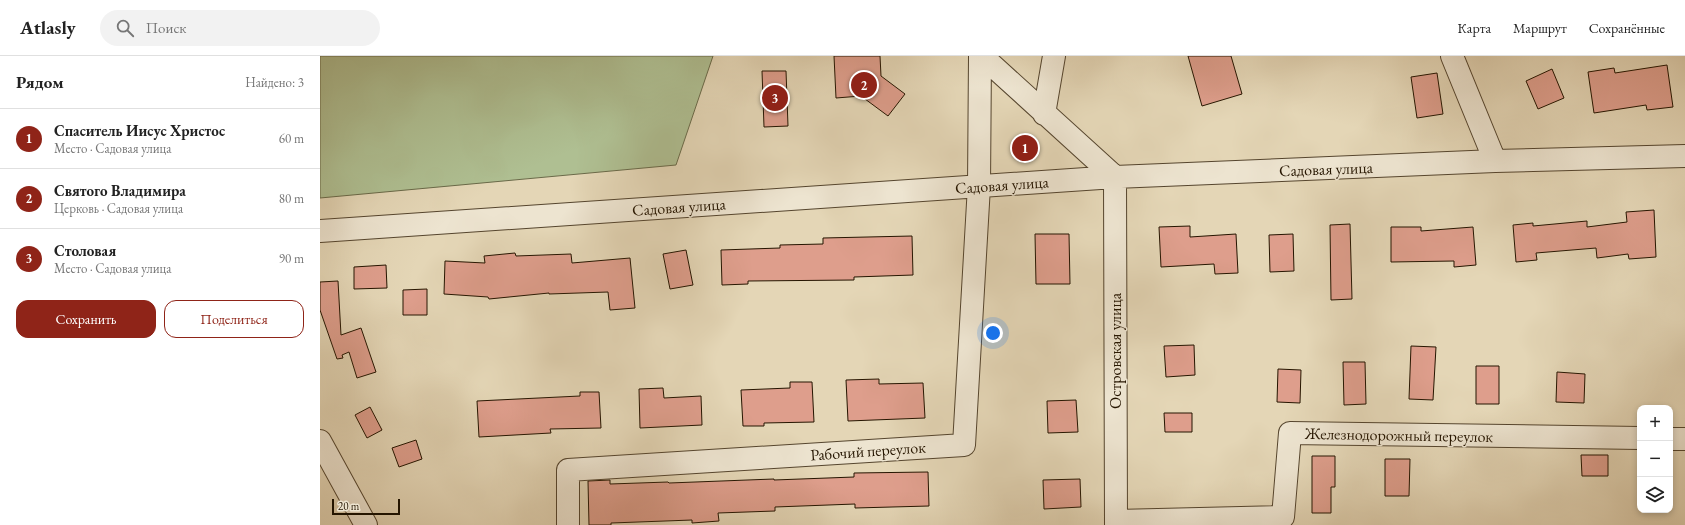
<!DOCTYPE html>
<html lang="ru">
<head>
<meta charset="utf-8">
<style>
  body { margin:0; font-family:"EB Garamond",serif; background:#f2f2f2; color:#222 }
  .controls { position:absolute; right:12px; bottom:12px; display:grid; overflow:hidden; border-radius:8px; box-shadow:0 2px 6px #0003 }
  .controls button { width:36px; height:36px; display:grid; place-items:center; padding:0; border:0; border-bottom:1px solid #e0e0e0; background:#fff; color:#222; font:20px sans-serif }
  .scale { position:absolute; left:12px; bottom:10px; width:68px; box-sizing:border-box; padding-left:4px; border:2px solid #251500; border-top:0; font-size:11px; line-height:14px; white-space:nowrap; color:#251500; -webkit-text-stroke:3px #ede4d0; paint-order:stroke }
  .you { position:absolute; left:673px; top:277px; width:14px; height:14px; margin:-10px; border:3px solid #fff; border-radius:50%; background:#1a73e8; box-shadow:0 0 0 6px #1a73e833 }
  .badge { display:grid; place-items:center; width:26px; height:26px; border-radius:50%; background:#8f2418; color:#fff; font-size:13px; font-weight:700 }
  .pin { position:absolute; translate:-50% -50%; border:2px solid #fff; box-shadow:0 1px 4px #0006 }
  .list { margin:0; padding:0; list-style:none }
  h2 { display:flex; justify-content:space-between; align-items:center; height:52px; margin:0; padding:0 16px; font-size:17px }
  h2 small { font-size:13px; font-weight:400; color:#767676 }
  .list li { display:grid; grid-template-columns:26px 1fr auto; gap:12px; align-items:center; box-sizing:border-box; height:60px; padding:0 16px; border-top:1px solid #e0e0e0 }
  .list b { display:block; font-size:15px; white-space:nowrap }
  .list p { margin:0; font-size:13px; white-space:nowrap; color:#767676 }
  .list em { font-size:13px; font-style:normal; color:#767676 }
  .actions { display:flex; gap:8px; padding:12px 16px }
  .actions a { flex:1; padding:9px 0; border:1px solid #8f2418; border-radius:12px; text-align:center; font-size:14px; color:#8f2418 }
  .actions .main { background:#8f2418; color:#fff }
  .icon { flex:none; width:22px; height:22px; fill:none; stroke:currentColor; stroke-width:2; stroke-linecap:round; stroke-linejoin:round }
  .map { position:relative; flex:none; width:1365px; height:469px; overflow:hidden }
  header { display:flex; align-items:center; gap:24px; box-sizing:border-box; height:56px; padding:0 20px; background:#fff; border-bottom:1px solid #e0e0e0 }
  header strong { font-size:19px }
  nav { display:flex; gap:22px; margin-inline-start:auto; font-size:14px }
  .search { width:280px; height:36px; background:#f2f2f2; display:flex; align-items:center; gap:10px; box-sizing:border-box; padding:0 14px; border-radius:22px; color:#767676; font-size:15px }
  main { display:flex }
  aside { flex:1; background:#fff }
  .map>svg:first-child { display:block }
  .green { fill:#afbf92; stroke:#6a6a49 }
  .building { fill:#de9e8c; stroke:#251500 }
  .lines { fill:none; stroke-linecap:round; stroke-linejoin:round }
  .minor-casing { stroke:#55452e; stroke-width:24 }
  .minor { stroke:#ede4d0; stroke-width:22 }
  .labels { text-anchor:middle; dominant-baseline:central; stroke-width:3; stroke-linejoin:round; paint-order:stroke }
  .street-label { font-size:16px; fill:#251500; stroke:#ede4d0 }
</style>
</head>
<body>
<header>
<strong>Atlasly</strong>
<div class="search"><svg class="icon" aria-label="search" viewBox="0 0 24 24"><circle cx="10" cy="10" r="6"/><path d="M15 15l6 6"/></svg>Поиск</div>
<nav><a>Карта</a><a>Маршрут</a><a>Сохранённые</a></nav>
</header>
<main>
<aside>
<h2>Рядом<small>Найдено: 3</small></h2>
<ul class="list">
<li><span class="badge">1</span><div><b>Спаситель Иисус Христос</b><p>Место · Садовая улица</p></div><em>60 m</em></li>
<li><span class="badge">2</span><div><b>Святого Владимира</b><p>Церковь · Садовая улица</p></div><em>80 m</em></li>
<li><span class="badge">3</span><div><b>Столовая</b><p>Место · Садовая улица</p></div><em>90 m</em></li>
</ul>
<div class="actions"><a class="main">Сохранить</a><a>Поделиться</a></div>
</aside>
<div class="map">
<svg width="1365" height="469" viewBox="0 0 1365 469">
  <rect width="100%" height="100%" fill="#e4d6b6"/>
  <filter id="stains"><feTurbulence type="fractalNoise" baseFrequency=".005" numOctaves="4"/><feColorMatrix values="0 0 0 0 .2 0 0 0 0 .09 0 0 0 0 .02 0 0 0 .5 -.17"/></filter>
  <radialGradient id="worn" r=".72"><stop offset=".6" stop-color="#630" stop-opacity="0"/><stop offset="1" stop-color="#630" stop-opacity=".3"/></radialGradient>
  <path class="green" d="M 0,0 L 393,0 L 356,109 L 0,142 Z"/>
  <path class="building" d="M 514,0 L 560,0 L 561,20 L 585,38 L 568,60 L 541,40 L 516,42 Z
    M 868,0 L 911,0 L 922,38 L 882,50 Z
    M 1347,9 L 1353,51 L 1327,54 L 1326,49 L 1274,57 L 1268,16 L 1294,12 L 1295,17 Z
    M 1232,13 L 1244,42 L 1218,53 L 1206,25 Z
    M 442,15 L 466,15 L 468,70 L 444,71 Z
    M 1117,17 L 1123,58 L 1097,62 L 1091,21 Z
    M 1334,154 L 1336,201 L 1309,203 L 1308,198 L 1277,202 L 1276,192 L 1216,197 L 1217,204 L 1196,206 L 1193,169 L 1213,167 L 1213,170 L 1267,165 L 1267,171 L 1307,166 L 1306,156 Z
    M 1030,168 L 1032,243 L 1011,244 L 1010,169 Z
    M 870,170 L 870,181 L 916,178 L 918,217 L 895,218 L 894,208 L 841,211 L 839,171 Z
    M 1071,171 L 1101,171 L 1101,175 L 1153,171 L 1156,209 L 1134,211 L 1134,205 L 1071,206 Z
    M 715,178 L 749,178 L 750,228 L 716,228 Z
    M 973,178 L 974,215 L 950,216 L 949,179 Z
    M 592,180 L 593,219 L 534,221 L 534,224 L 428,225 L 428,228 L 402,229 L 401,194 L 460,192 L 460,189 L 503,188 L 503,182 Z
    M 366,194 L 373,229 L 350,233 L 343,198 Z
    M 195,197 L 196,200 L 251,198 L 252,207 L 310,202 L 315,252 L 290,254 L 288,236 L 229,238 L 229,237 L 169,243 L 168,241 L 124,238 L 125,205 L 165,207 L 164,200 Z
    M 66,209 L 67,232 L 34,233 L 34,211 Z
    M 18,225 L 21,279 L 41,272 L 56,316 L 37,322 L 29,296 L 22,299 L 23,302 L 17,303 L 0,254 L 0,226 Z
    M 107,233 L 107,259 L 83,259 L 83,234 Z
    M 874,289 L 875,319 L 846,321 L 844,290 Z
    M 1091,290 L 1116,291 L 1113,344 L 1089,343 Z
    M 1023,306 L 1045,306 L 1046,348 L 1024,349 Z
    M 1156,310 L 1179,310 L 1179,348 L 1156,348 Z
    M 958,313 L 981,314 L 980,347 L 957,346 Z
    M 1237,316 L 1265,318 L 1264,347 L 1236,346 Z
    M 559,323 L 559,328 L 603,327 L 605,362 L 528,365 L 526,324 Z
    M 470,326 L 492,326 L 494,366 L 444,367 L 444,370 L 423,370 L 421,334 L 470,332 Z
    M 343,332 L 344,342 L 381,340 L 382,369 L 320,372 L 319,333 Z
    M 260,336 L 279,336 L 281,372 L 230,373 L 231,377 L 159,381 L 157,345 L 260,340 Z
    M 756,344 L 758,376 L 728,377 L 727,345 Z
    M 50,351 L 62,374 L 47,382 L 35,359 Z
    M 844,357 L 872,357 L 872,376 L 845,376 Z
    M 96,384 L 102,403 L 79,411 L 72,392 Z
    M 1261,399 L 1288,399 L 1288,420 L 1262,420 Z
    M 992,400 L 1015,400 L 1015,431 L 1011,431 L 1011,457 L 992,457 Z
    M 1065,403 L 1090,403 L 1089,440 L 1065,440 Z
    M 608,416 L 609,450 L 535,452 L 535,448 L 455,451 L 455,455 L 398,457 L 399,465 L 372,467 L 372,464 L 291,467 L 291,469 L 269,469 L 268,425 L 290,424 L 290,428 L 348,426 L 349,427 L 454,423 L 454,424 L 534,421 L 534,417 Z
    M 760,423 L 761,451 L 724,453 L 723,424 Z"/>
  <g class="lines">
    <g class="minor-casing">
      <path id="minor" d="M 662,0 L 795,121
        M 1132,0 L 1175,105
        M 724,58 L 734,0
        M 795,121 L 796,469
        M 0,175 L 795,121 L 1175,105 L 1365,100
        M 1350,383 L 1365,383
        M 0,385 L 46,469
        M 796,465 L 963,461 L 970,377 L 1320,382
        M 248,469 L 248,414 L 644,389 L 659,130 L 660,0"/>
    </g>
    <use href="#minor" class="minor"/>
  </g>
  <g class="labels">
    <g class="street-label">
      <text transform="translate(1006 113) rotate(-2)">Садовая улица</text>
      <text transform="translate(682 129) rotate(-4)">Садовая улица</text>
      <text transform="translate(359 151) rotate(-4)">Садовая улица</text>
      <text transform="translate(795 295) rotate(-90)">Островская улица</text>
      <text transform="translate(1079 379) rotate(1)">Железнодорожный переулок</text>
      <text transform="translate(548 395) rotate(-4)">Рабочий переулок</text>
    </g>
  </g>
  <rect width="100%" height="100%" filter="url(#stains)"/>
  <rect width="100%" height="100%" fill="url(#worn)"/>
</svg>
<div class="controls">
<button>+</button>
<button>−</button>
<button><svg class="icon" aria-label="layers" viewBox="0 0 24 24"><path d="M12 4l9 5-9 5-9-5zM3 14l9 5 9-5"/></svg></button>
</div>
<div class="scale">20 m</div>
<div class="you"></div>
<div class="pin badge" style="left:705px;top:92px">1</div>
<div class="pin badge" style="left:544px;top:29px">2</div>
<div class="pin badge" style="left:455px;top:42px">3</div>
</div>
</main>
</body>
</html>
